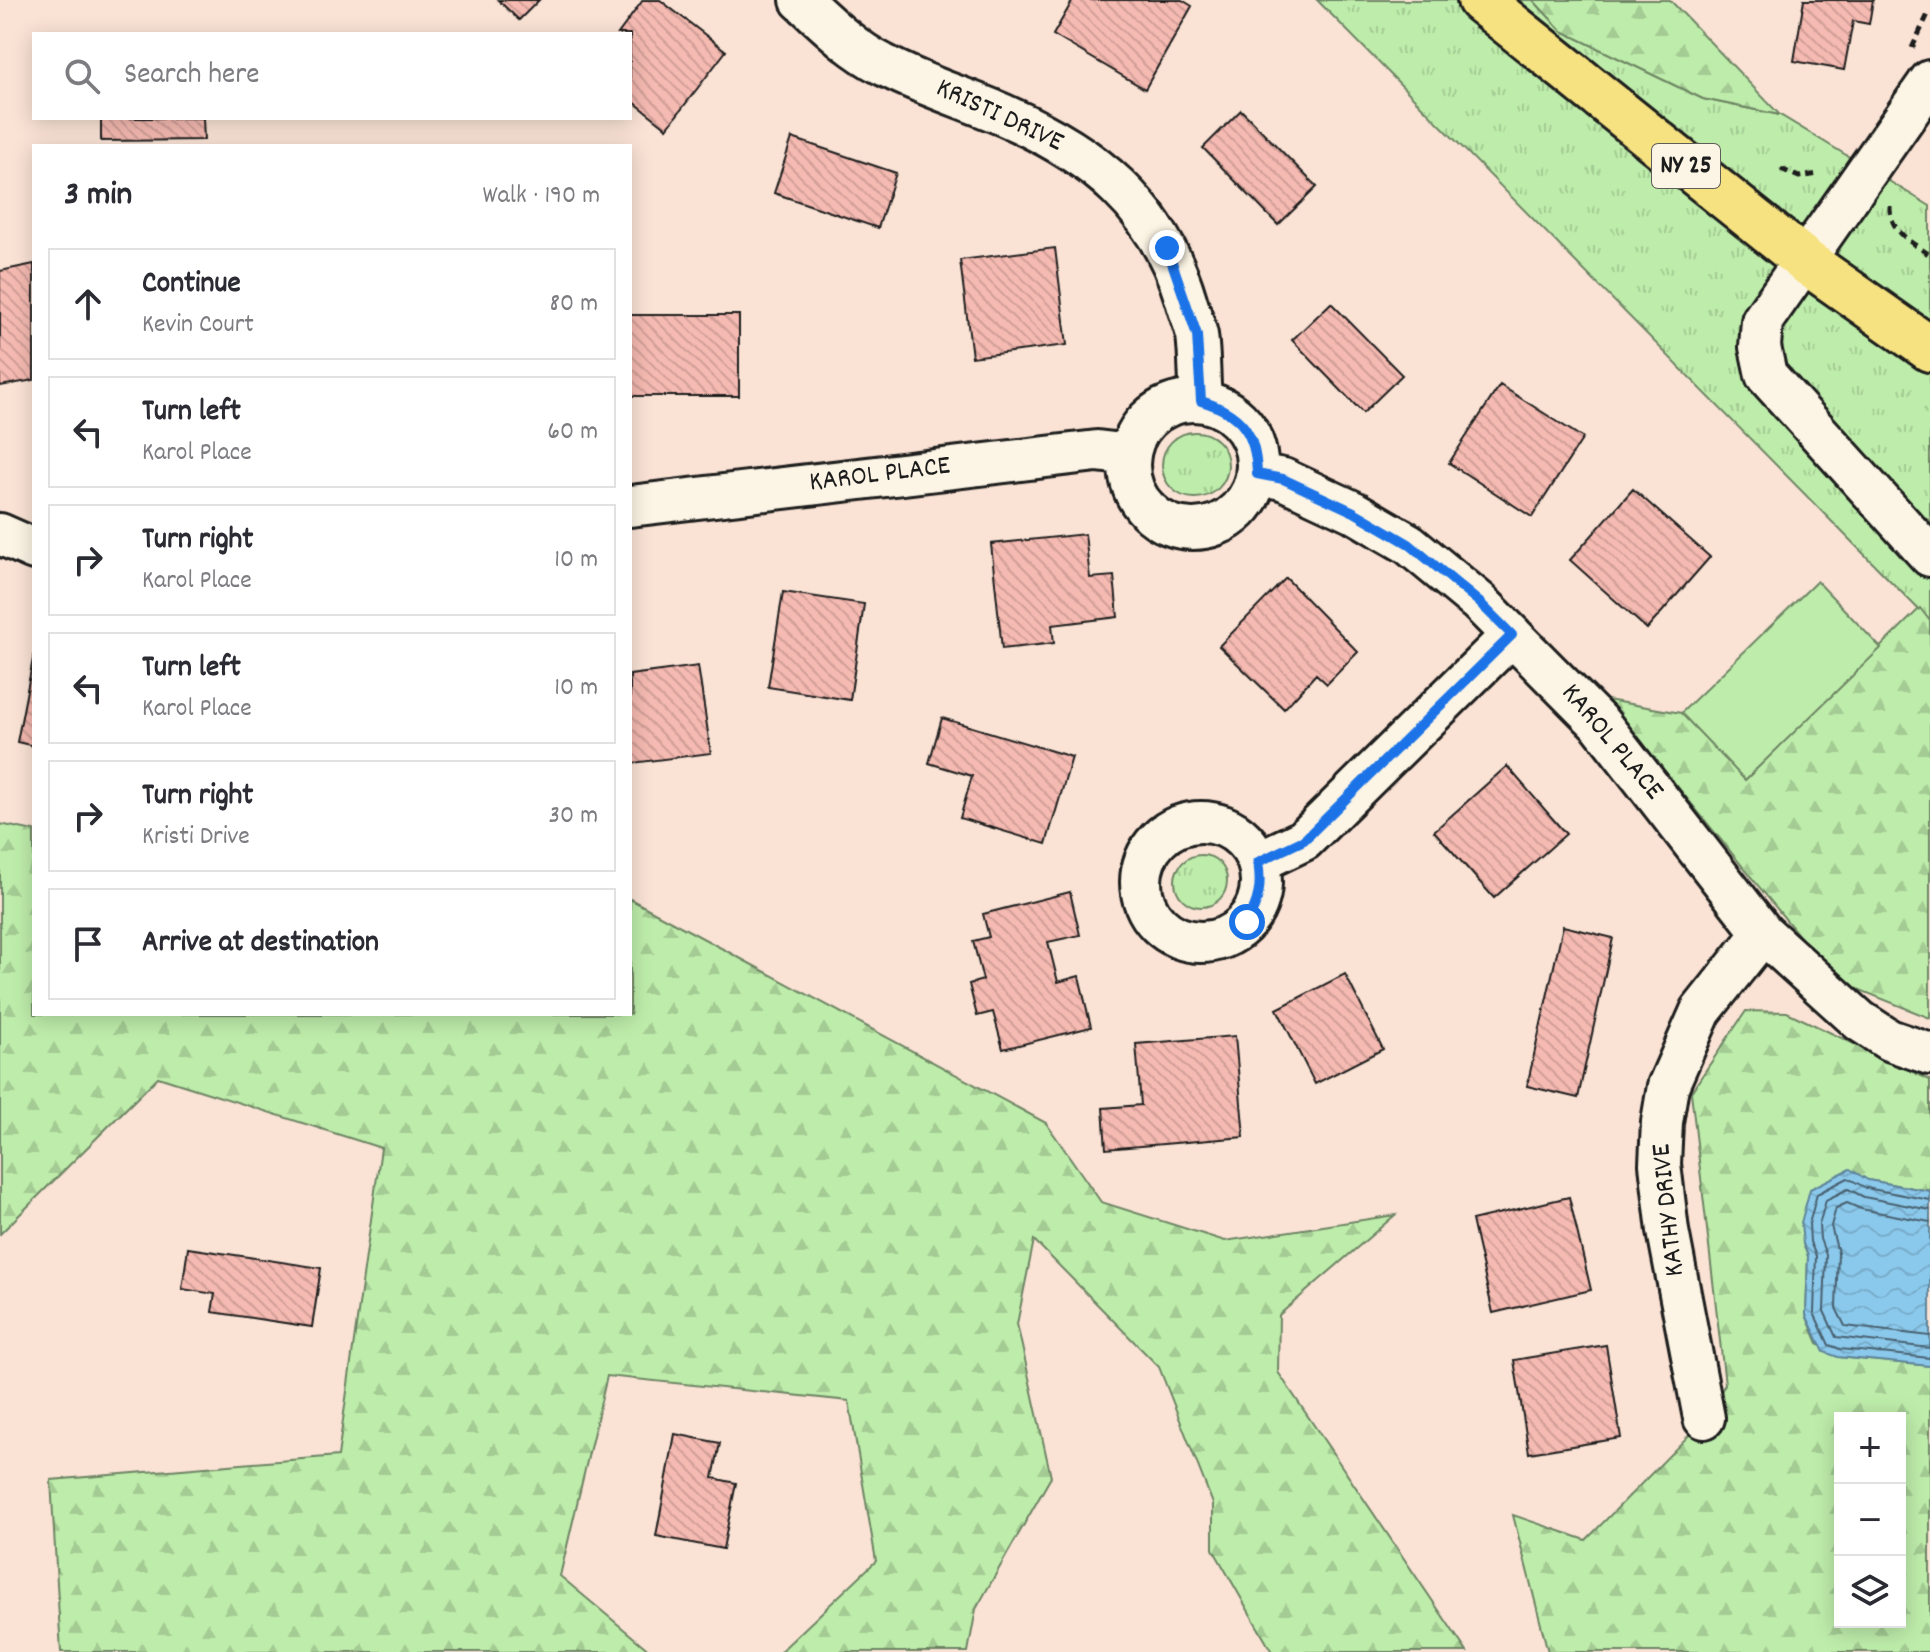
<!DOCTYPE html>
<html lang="en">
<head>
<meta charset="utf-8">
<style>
  body { margin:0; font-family:Dekko,sans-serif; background:#f2f2f3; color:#2b2b33 }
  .controls { position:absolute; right:24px; bottom:24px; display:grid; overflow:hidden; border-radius:0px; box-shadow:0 4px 20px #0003 }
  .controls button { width:72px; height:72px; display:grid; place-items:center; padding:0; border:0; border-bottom:2px solid #e1e1e2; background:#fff; color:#2b2b33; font:40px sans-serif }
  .stop { position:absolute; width:24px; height:24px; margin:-18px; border:6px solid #1a73e8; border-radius:50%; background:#fff }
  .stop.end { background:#1a73e8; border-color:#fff; box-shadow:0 2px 8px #0008 }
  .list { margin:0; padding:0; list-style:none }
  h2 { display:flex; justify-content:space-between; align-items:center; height:104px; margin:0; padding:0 32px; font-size:34px }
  h2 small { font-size:26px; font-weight:400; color:#7c7c81 }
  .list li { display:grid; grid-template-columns:52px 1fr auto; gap:24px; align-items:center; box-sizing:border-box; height:112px; margin:0 16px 16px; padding:0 16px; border:2px solid #e1e1e2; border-radius:0px }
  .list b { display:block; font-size:30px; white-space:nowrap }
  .list p { margin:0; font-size:26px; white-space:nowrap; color:#7c7c81 }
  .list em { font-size:26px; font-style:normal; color:#7c7c81 }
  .icon { flex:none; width:44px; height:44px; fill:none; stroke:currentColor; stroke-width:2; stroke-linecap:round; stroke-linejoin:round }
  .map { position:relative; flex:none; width:1930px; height:1652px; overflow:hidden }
  .search { position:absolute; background:#fff; box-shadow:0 4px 20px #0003; left:32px; top:32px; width:600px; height:88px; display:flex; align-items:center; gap:20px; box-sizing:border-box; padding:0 28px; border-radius:0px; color:#7c7c81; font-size:30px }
  .panel { position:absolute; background:#fff; box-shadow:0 4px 20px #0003; left:32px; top:144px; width:600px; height:872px; border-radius:0px }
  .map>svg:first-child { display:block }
  .grass { fill:url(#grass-tufts); stroke:#6d8464; stroke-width:2 }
  .forest { fill:url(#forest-firs); stroke:#6d8464; stroke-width:2; fill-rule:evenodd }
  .green { fill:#beedab; stroke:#6d8464; stroke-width:2 }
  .water { fill:url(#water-waves); stroke:#5f8499; stroke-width:2 }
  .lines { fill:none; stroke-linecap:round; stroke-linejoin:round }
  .shore { stroke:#48616f; stroke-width:2 }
  .building { fill:url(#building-back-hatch); stroke:#1c1c1c; stroke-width:2 }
  .minor-casing { stroke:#1c1c1c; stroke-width:46 }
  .primary-casing { stroke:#1c1c1c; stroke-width:50 }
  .path { stroke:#1c1c1c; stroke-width:5; stroke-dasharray:8 6; stroke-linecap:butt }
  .minor { stroke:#fcf5e5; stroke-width:40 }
  .primary { stroke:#f6e281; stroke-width:44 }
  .route { stroke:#1a73e8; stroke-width:10 }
  .labels { text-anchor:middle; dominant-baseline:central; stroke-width:6; stroke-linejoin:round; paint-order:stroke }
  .shield { fill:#fcf5e5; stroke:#5f5d58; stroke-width:2 }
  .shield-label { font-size:26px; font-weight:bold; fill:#1c1c1c }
  .street-label { font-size:28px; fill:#1c1c1c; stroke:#fcf5e5 }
</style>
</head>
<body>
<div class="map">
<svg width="1930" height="1652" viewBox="0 0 1930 1652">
  <defs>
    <pattern id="grass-tufts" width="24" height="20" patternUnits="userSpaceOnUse" patternTransform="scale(2)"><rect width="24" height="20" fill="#beedab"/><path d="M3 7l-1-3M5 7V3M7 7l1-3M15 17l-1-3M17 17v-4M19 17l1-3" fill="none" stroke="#a3cb93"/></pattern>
    <pattern id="forest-firs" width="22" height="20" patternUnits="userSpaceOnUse" patternTransform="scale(2)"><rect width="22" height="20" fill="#beedab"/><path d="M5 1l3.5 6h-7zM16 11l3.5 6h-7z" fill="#a3cb93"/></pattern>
    <pattern id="water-waves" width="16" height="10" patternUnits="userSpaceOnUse" patternTransform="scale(2)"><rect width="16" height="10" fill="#8bc9ec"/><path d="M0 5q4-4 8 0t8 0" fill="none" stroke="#77acca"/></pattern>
    <pattern id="building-back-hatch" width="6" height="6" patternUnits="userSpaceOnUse" patternTransform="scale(2)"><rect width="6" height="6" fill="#f5bab1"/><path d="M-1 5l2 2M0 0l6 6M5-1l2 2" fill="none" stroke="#d19f98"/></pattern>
  </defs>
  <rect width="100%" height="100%" fill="#fae3d5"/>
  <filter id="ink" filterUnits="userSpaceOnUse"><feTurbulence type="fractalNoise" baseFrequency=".0125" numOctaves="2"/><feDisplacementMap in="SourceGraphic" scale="16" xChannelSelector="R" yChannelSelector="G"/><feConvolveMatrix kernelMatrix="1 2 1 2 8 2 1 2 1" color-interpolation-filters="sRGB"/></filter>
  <g filter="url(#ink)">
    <path class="grass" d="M 1317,0 L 1533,0 L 1562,31 L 1703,99 L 1780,115 L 1930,206 L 1930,621 Z
      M1162 465a33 33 0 1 1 66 0a33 33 0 1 1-66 0Z
      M1175 881a26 26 0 1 1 52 0a26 26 0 1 1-52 0Z"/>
    <path class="forest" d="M 1533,0 L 1670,0 L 1780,115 L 1703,99 L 1562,31 Z
      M 1920,608 L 1930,621 L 1930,1018 L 1835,980 L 1607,700 L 1681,713 L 1746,779 Z
      M 0,824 L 34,831 L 34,1014 L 630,1014 L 630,899 L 1046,1123 L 1101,1202 L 1225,1241 L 1395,1215 L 1279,1315 L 1278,1372 L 1467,1652 L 1272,1652 L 1213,1549 L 1213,1504 L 1159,1367 L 1034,1240 L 1017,1324 L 1051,1477 L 976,1609 L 968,1652 L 780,1652 L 876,1561 L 849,1401 L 607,1376 L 560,1576 L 651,1652 L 61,1652 L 51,1480 L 338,1456 L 381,1148 L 158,1077 L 0,1234 Z
      M 1746,1011 L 1787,1012 L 1930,1080 L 1930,1191 L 1868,1180 L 1803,1244 L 1808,1256 L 1806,1315 L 1818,1343 L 1838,1357 L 1930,1366 L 1930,1652 L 1548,1652 L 1513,1515 L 1586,1540 L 1709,1415 L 1725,1384 L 1691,1092 ZM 1840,1418 L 1900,1418 L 1900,1622 L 1840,1622 Z"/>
    <path class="green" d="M 1817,581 L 1881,648 L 1745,780 L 1681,713 Z"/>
    <path class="water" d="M 1850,1169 L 1868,1180 L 1930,1191 L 1930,1366 L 1838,1357 L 1824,1352 L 1806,1315 L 1808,1256 L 1803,1244 L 1801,1223 L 1810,1189 Z"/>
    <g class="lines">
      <path class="shore" d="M 1930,1200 L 1866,1188 L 1848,1178 L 1817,1194 L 1809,1224 L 1810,1242 L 1816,1256 L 1814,1313 L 1829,1345 L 1840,1349 L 1930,1358
        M 1930,1210 L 1864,1197 L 1848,1189 L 1826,1200 L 1819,1225 L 1820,1239 L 1826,1255 L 1824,1311 L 1836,1337 L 1930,1348
        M 1930,1222 L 1861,1209 L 1847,1203 L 1836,1208 L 1831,1226 L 1838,1253 L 1836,1308 L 1845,1326 L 1930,1336"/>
    </g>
    <path class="building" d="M 498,0 L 539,0 L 519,20 Z
      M 643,0 L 660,0 L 726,51 L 667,128 L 630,99 L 630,34 L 618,34 Z
      M 1073,0 L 1182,0 L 1192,6 L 1145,89 L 1053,35 Z
      M 1804,0 L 1873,0 L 1869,24 L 1853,21 L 1844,70 L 1794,61 Z
      M 1241,110 L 1317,187 L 1278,225 L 1203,148 Z
      M 101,118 L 203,118 L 204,140 L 101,141 Z
      M 792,138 L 896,173 L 878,228 L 774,193 Z
      M 1055,248 L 1067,345 L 972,357 L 960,260 Z
      M 34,264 L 34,380 L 0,386 L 0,271 Z
      M 1331,303 L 1402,375 L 1363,413 L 1292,340 Z
      M 630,315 L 739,315 L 739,396 L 630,396 Z
      M 1500,385 L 1583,438 L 1532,517 L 1449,463 Z
      M 1633,489 L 1710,557 L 1647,629 L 1570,560 Z
      M 1085,534 L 1090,578 L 1114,576 L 1118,617 L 1052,625 L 1054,643 L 1002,649 L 991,544 Z
      M 1286,578 L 1358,652 L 1327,684 L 1316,674 L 1284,709 L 1219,646 Z
      M 783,592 L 864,604 L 850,700 L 768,687 Z
      M 34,654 L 34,746 L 17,742 Z
      M 698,666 L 711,753 L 633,763 L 630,744 L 630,675 Z
      M 942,718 L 1072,757 L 1046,844 L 960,818 L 972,776 L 929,763 Z
      M 1507,766 L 1566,834 L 1494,898 L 1434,831 Z
      M 1070,892 L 1080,935 L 1048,942 L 1058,982 L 1079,976 L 1091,1027 L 1003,1049 L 993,1012 L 977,1016 L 969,984 L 983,980 L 973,941 L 989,937 L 983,914 Z
      M 1563,926 L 1613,938 L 1578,1098 L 1527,1086 Z
      M 1345,974 L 1383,1049 L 1315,1084 L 1277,1009 Z
      M 1235,1036 L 1244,1137 L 1106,1149 L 1103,1108 L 1141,1105 L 1136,1044 Z
      M 1569,1197 L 1591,1290 L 1493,1313 L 1472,1220 Z
      M 188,1248 L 321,1268 L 312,1327 L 212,1312 L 215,1294 L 182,1289 Z
      M 1606,1345 L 1621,1438 L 1529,1453 L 1514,1360 Z
      M 675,1434 L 720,1443 L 713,1478 L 736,1483 L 723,1549 L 656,1536 Z"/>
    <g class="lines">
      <g class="minor-casing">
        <path id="minor" d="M 801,0 C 826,23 852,49 882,64 C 921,85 965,98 1006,116 C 1093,154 1158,206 1186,300 C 1189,311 1194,323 1197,335 C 1200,356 1199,380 1201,401
          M 1930,81 L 1762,321 L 1760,347 L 1766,375 L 1930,556
          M1129 465a64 64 0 1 1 128 0a64 64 0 1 1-128 0Z
          M 1257,474 L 1283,479 L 1354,512 L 1409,544 L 1479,602 L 1601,725 L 1763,933 L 1860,1021 L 1889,1040 L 1930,1054
          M 630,506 L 1097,451 L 1130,455
          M 0,534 L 34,549
          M1141 882a60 60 0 1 1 120 0a60 60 0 1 1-120 0Z
          M 1258,862 L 1304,840 L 1512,635
          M 1704,1418 L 1668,1231 L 1660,1164 L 1662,1122 L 1668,1086 L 1701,1011 L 1763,933"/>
      </g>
      <g class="primary-casing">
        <path id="primary" d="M 1480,0 L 1805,261 L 1930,349"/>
      </g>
      <path class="path" d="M 1912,48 L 1930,10
        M 1781,169 L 1799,177 L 1818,174
        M 1890,206 C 1889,231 1912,243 1930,255"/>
      <use href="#minor" class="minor"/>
      <use href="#primary" class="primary"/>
    </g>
  </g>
  <g class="lines" filter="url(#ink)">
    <path class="route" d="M 1167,248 L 1197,335 L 1201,401 C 1241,413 1256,433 1257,474 L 1283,479 L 1354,512 L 1409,544 L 1479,602 L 1512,635 L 1304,840 L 1258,862 C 1262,886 1259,901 1247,922"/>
  </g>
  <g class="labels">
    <rect class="shield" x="1652" y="144" width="68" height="44" rx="6"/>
    <g class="shield-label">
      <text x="1686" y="166">NY 25</text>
    </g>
    <g class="street-label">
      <text transform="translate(999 117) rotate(25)">KRISTI DRIVE</text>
      <text transform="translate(880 476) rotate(-7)">KAROL PLACE</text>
      <text transform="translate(1611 743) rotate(50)">KAROL PLACE</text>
      <text transform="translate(1670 1210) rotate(-96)">KATHY DRIVE</text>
    </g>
  </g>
</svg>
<div class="controls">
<button>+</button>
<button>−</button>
<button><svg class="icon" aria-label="layers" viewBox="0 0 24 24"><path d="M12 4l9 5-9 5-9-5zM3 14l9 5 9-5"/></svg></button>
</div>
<div class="stop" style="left:1247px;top:922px"></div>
<div class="stop end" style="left:1167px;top:248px"></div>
<div class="search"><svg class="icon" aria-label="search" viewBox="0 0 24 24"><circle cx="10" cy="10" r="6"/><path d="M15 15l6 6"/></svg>Search here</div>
<section class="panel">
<h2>3 min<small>Walk · 190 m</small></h2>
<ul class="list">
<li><svg class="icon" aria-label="ahead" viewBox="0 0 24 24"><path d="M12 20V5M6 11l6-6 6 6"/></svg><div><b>Continue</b><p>Kevin Court</p></div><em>80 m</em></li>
<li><svg class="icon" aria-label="left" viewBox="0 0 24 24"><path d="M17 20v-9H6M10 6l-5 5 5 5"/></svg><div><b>Turn left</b><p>Karol Place</p></div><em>60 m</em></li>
<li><svg class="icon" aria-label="right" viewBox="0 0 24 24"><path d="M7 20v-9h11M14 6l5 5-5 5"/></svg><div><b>Turn right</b><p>Karol Place</p></div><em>10 m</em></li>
<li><svg class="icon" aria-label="left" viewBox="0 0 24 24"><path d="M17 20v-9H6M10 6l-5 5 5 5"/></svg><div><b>Turn left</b><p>Karol Place</p></div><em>10 m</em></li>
<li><svg class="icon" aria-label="right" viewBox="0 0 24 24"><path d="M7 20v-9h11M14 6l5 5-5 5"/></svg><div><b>Turn right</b><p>Kristi Drive</p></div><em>30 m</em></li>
<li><svg class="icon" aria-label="arrive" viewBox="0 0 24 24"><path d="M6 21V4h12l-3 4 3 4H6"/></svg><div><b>Arrive at destination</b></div></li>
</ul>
</section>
</div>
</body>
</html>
